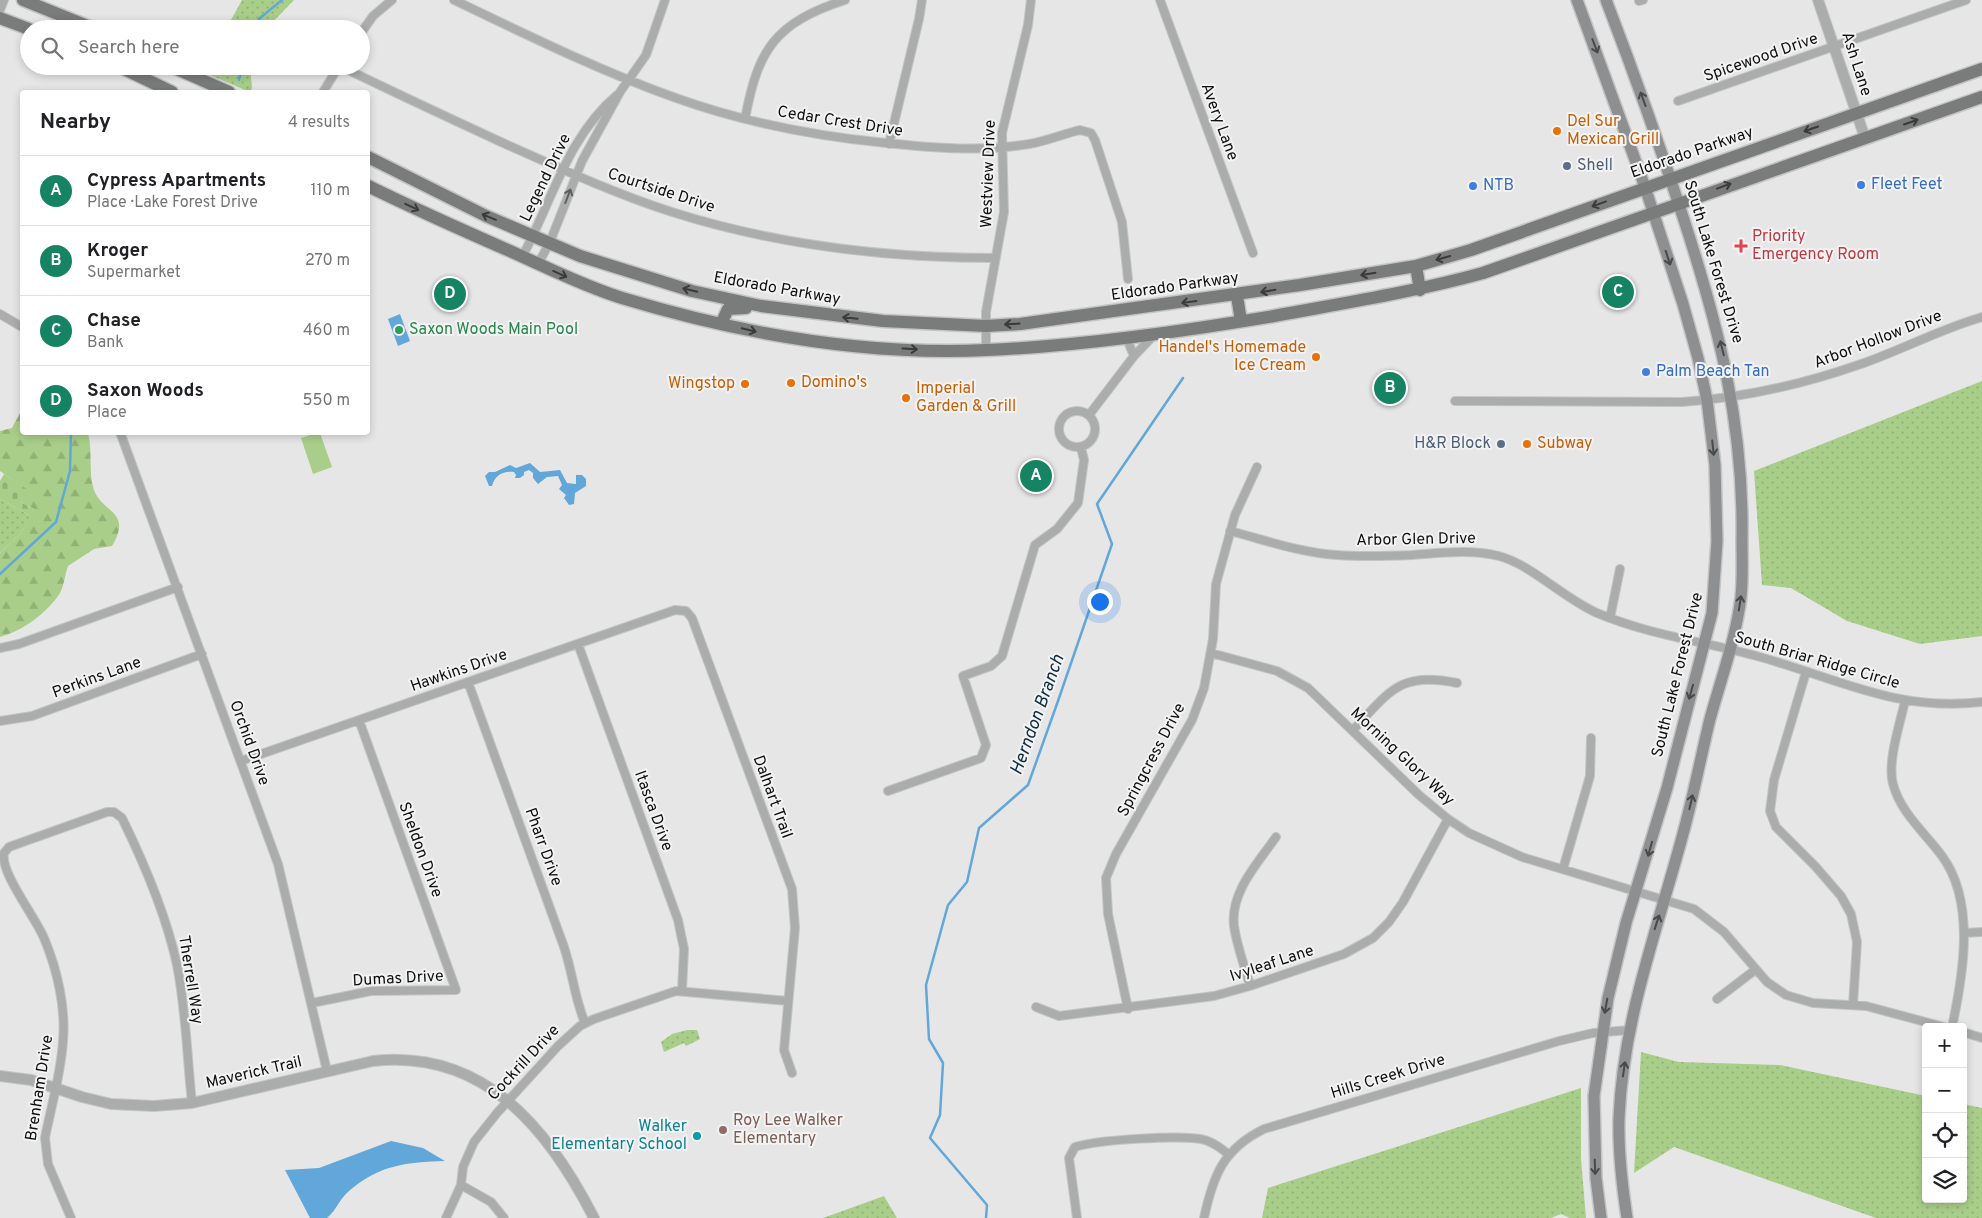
<!DOCTYPE html>
<html lang="en">
<head>
<meta charset="utf-8">
<style>
  body { margin:0; font-family:Overpass,sans-serif; background:#f6f6f6; color:#202124 }
  .controls { position:absolute; right:15px; bottom:15px; display:grid; overflow:hidden; border-radius:5px; box-shadow:0 2px 8px #0003 }
  .controls button { width:45px; height:45px; display:grid; place-items:center; padding:0; border:0; border-bottom:1px solid #e0e0e0; background:#fff; color:#202124; font:25px sans-serif }
  .you { position:absolute; left:1099px; top:601px; width:18px; height:18px; margin:-12px; border:4px solid #fff; border-radius:50%; background:#1a73e8; box-shadow:0 0 0 8px #1a73e833 }
  .badge { display:grid; place-items:center; width:32px; height:32px; border-radius:50%; background:#168462; color:#fff; font-size:16px; font-weight:700 }
  .pin { position:absolute; translate:-50% -50%; border:2px solid #fff; box-shadow:0 1px 5px #0006 }
  .list { margin:0; padding:0; list-style:none }
  h2 { display:flex; justify-content:space-between; align-items:center; height:65px; margin:0; padding:0 20px; font-size:21px }
  h2 small { font-size:16px; font-weight:400; color:#757577 }
  .list li { display:grid; grid-template-columns:32px 1fr auto; gap:15px; align-items:center; box-sizing:border-box; height:70px; padding:0 20px; border-top:1px solid #e0e0e0 }
  .list b { display:block; font-size:19px; white-space:nowrap }
  .list p { margin:0; font-size:16px; white-space:nowrap; color:#757577 }
  .list em { font-size:16px; font-style:normal; color:#757577 }
  .icon { flex:none; width:28px; height:28px; fill:none; stroke:currentColor; stroke-width:2; stroke-linecap:round; stroke-linejoin:round }
  .map { position:relative; flex:none; width:1982px; height:1218px; overflow:hidden }
  .search { position:absolute; background:#fff; box-shadow:0 2px 8px #0003; left:20px; top:20px; width:350px; height:55px; display:flex; align-items:center; gap:12px; box-sizing:border-box; padding:0 18px; border-radius:28px; color:#757577; font-size:19px }
  .panel { position:absolute; background:#fff; box-shadow:0 2px 8px #0003; left:20px; top:90px; width:350px; height:345px; border-radius:5px }
  .map>svg:first-child { display:block }
  .grass { fill:url(#grass-dots) }
  .forest { fill:url(#forest-firs) }
  .cemetery { fill:url(#cemetery-stones) }
  .pitch { fill:#a9ce89 }
  .water { fill:#62a7d9 }
  .lines { fill:none; stroke-linecap:round; stroke-linejoin:round }
  .stream { stroke:#62a7d9; stroke-width:2.5 }
  .minor-casing { stroke:#c4c4c5; stroke-width:10 }
  .tertiary-casing { stroke:#c4c4c5; stroke-width:12 }
  .secondary-casing { stroke:#c4c4c5; stroke-width:14 }
  .primary-casing { stroke:#c4c4c5; stroke-width:15 }
  .minor { stroke:#abacac; stroke-width:8 }
  .tertiary { stroke:#abacac; stroke-width:10 }
  .secondary { stroke:#8e8f90; stroke-width:11 }
  .primary { stroke:#7a7b7b; stroke-width:12 }
  .oneway { stroke:#48494a }
  .oneway2 { stroke:#3a3a3b }
  .oneway3 { stroke:#5d5e5e }
  .food-dot { fill:#e8710a; stroke:#f3f3f4; stroke-width:2 }
  .service-dot { fill:#5c6f8a; stroke:#f3f3f4; stroke-width:2 }
  .shop-dot { fill:#3f7fe0; stroke:#f3f3f4; stroke-width:2 }
  .health-dot { fill:#e0444e; stroke:#f3f3f4; stroke-width:2 }
  .leisure-dot { fill:#2e9e5b; stroke:#f3f3f4; stroke-width:2 }
  .education-dot { fill:#8d6e63; stroke:#f3f3f4; stroke-width:2 }
  .culture-dot { fill:#0f9aa8; stroke:#f3f3f4; stroke-width:2 }
  .labels { text-anchor:middle; dominant-baseline:central; stroke-width:4; stroke-linejoin:round; paint-order:stroke }
  .street-label { font-size:16px; fill:#0f0f10; stroke:#f3f3f4 }
  .food-label { font-size:16px; fill:#c56008; stroke:#f3f3f4; text-anchor:start }
  .service-label { font-size:16px; fill:#4e5e75; stroke:#f3f3f4; text-anchor:start }
  .shop-label { font-size:16px; fill:#366cbe; stroke:#f3f3f4; text-anchor:start }
  .health-label { font-size:16px; fill:#be3a42; stroke:#f3f3f4; text-anchor:start }
  .leisure-label { font-size:16px; fill:#27864d; stroke:#f3f3f4; text-anchor:start }
  .education-label { font-size:16px; fill:#785e54; stroke:#f3f3f4; text-anchor:start }
  .culture-label { font-size:16px; fill:#0d838f; stroke:#f3f3f4; text-anchor:end }
  .water-label { font-size:18px; font-style:italic; fill:#0e2d41; stroke:#f3f3f4 }
</style>
</head>
<body>
<div class="map">
<svg width="1982" height="1218" viewBox="0 0 1982 1218">
  <defs>
    <pattern id="grass-dots" width="8" height="8" patternUnits="userSpaceOnUse" patternTransform="scale(1.25)"><rect width="8" height="8" fill="#a9ce89"/><path d="M2 2h.1M6 6h.1" fill="none" stroke="#90b075" stroke-width="1.8" stroke-linecap="round"/></pattern>
    <pattern id="forest-firs" width="22" height="20" patternUnits="userSpaceOnUse" patternTransform="scale(1.25)"><rect width="22" height="20" fill="#a9ce89"/><path d="M5 1l3.5 6h-7zM16 11l3.5 6h-7z" fill="#90b075"/></pattern>
    <pattern id="cemetery-stones" width="16" height="16" patternUnits="userSpaceOnUse" patternTransform="scale(1.25)"><rect width="16" height="16" fill="#a9ce89"/><path d="M2 7V4a2 2 0 0 1 4 0v3zM10 15v-3a2 2 0 0 1 4 0v3z" fill="#90b075"/></pattern>
  </defs>
  <rect width="100%" height="100%" fill="#e6e6e7"/>
  <path class="grass" d="M 242,0 L 294,0 L 266,29 L 226,29 Z
    M 207,66 L 250,66 L 252,88 L 250,92 L 205,73 Z
    M 1982,381 L 1982,636 L 1920,644 L 1847,621 L 1791,588 L 1762,585 L 1754,471 Z
    M 0,499 L 31,516 L 21,533 L 0,553 Z
    M 687,1030 L 697,1030 L 700,1039 L 686,1046 L 684,1043 L 664,1052 L 661,1042 L 672,1034 Z
    M 1641,1052 L 1679,1062 L 1780,1065 L 1926,1096 L 1926,1199 L 1963,1199 L 1963,1104 L 1982,1108 L 1982,1218 L 1876,1218 L 1674,1147 L 1634,1173 Z
    M 1581,1088 L 1581,1159 L 1586,1218 L 1570,1218 L 1561,1214 L 1551,1218 L 1262,1218 L 1268,1188 Z
    M 884,1196 L 897,1218 L 823,1218 Z"/>
  <path class="forest" d="M 22,409 L 22,432 L 88,433 C 93,451 88,473 94,490 C 102,513 133,511 112,546 L 94,549 L 68,566 C 65,574 64,586 60,593 C 46,614 24,630 0,637 L 0,553 L 21,533 L 34,509 L 20,502 L 27,490 L 0,471 L 0,431 L 12,428 Z"/>
  <path class="cemetery" d="M 4,474 L 28,490 L 20,502 L 34,509 L 31,516 L 0,499 L 0,481 Z"/>
  <path class="pitch" d="M 317,433 L 320,433 L 332,467 L 313,474 L 301,438 Z"/>
  <path class="water" d="M 400,314 L 410,341 L 398,346 L 388,319 Z
    M 530,463 L 540,472 L 560,470 L 567,483 L 576,484 L 576,475 L 582,475 L 586,479 L 586,486 L 575,493 L 574,504 L 569,505 L 564,498 L 566,495 L 559,489 L 562,485 L 558,476 L 547,477 L 538,484 L 533,478 L 533,473 L 529,470 L 524,472 L 524,475 L 520,478 L 515,478 L 516,475 L 514,472 C 503,471 495,475 492,486 L 489,486 L 485,476 L 489,472 L 495,472 L 510,465 L 516,468 Z
    M 391,1141 L 423,1148 L 445,1161 C 407,1162 379,1165 349,1191 C 340,1198 336,1211 327,1218 L 310,1218 L 285,1170 L 319,1168 Z"/>
  <g class="lines">
    <path class="stream" d="M 253,29 L 260,18 L 282,0
      M 239,80 L 242,66
      M 0,574 L 56,522 L 70,471 L 71,432
      M 986,1218 L 987,1205 L 930,1138 L 940,1115 L 943,1063 L 929,1039 L 926,985 L 948,905 L 967,882 L 979,828 L 1028,785 L 1058,701 L 1112,544 L 1097,504 L 1183,378"/>
    <g class="minor-casing">
      <path id="minor" d="M 454,0 C 527,35 600,71 676,98 C 743,122 815,136 886,143 C 933,148 982,152 1029,144 C 1047,141 1063,134 1080,130 L 1091,133 L 1095,140 L 1122,222 L 1128,279
        M 1160,0 L 1253,253
        M 1639,1 L 1643,0
        M 0,10 L 4,0
        M 361,33 L 373,16 L 392,0
        M 340,66 C 393,92 447,117 501,142 C 557,167 613,193 672,212 C 776,245 886,258 995,258
        M 323,92 L 339,66
        M 1678,101 L 1966,0
        M 745,119 C 758,49 775,23 845,0
        M 889,144 L 919,19 L 922,0
        M 522,257 C 552,202 567,137 617,95
        M 538,264 L 550,242 L 582,161 L 620,92 L 646,55 L 665,0
        M 0,314 L 22,327
        M 1126,337 L 1134,356
        M 986,350 L 986,312 L 1004,212 L 1002,133 L 1028,25 L 1031,0
        M 1455,401 L 1682,402 C 1742,398 1804,384 1861,364 C 1902,350 1940,329 1982,317
        M1059 429a18 18 0 1 1 36 0a18 18 0 1 1-36 0Z
        M 1089,415 L 1134,356 L 1154,335
        M 120,432 L 278,864 L 327,1071
        M 1230,531 C 1265,540 1301,553 1337,555 C 1362,557 1388,556 1412,555 C 1441,553 1470,549 1499,556 C 1532,565 1563,598 1597,613 C 1649,635 1706,642 1760,657 C 1839,679 1897,712 1982,702
        M 1610,618 L 1620,569
        M 578,644 L 678,920 L 684,949 L 682,991
        M 0,648 L 19,644 L 178,587
        M 1211,653 L 1277,671 L 1308,688 L 1419,795 L 1448,819 L 1469,833 L 1522,857 L 1694,909 L 1724,932 L 1767,982 L 1786,995 L 1813,1003 L 1866,1006 L 1944,1027
        M 1806,672 L 1774,780 L 1770,811 L 1776,827 L 1815,866 L 1841,896 L 1851,914 L 1857,942 L 1853,1005
        M 468,682 L 564,947 C 573,974 574,996 585,1023
        M 1905,701 C 1900,724 1887,762 1893,784 C 1900,812 1926,834 1942,856 C 1976,902 1963,976 1952,1027
        M 0,721 L 32,716 L 202,654
        M 1353,730 C 1390,691 1400,671 1457,683
        M 241,761 L 675,610 L 686,611 L 692,618 L 792,889 L 795,928 L 784,1050 L 792,1073
        M 888,791 L 981,758 L 986,745 L 963,676 L 991,666 L 1002,656 L 1035,545 L 1057,529 L 1078,503 L 1084,460 L 1081,448
        M 1563,869 L 1590,776 L 1591,738
        M 1964,933 L 1982,932
        M 1250,986 C 1245,967 1237,947 1234,926 C 1230,892 1258,863 1276,837
        M 1717,999 L 1755,970
        M 312,1003 L 371,991 L 456,990 L 359,720
        M 1036,1007 L 1059,1016 L 1214,996 L 1250,986 L 1344,954 L 1373,938 L 1389,922 L 1403,902 L 1448,819
        M 1128,1009 L 1108,914 L 1106,878 L 1116,854 L 1192,720 L 1204,688 L 1213,639 L 1216,584 L 1235,515 L 1257,467
        M 1963,1032 L 1982,1038
        M 461,1185 L 491,1202 L 504,1218
        M 71,1218 L 48,1164 L 45,1138 C 51,1107 61,1074 63,1041 C 66,1007 57,969 44,938 C 35,916 0,873 4,853 L 9,847 L 107,812 L 114,812 L 122,818 C 145,865 166,914 177,965 C 186,1010 187,1057 192,1103
        M 446,1218 L 461,1185 L 463,1167 L 474,1142 L 497,1113 L 558,1046 L 580,1026 L 594,1019 L 676,991 L 788,1001
        M 1077,1218 L 1069,1158 L 1075,1147 C 1096,1140 1184,1134 1205,1140 C 1214,1143 1221,1148 1228,1154
        M 1204,1218 C 1213,1176 1223,1149 1264,1129 L 1559,1041 L 1593,1033 L 1630,1030"/>
    </g>
    <g class="tertiary-casing">
      <path id="tertiary" d="M 1818,0 L 1865,138
        M 0,1076 L 31,1080 L 82,1097 L 111,1104 L 154,1106 L 192,1103 L 373,1061 C 484,1049 548,1128 594,1218"/>
    </g>
    <g class="secondary-casing">
      <path id="secondary" d="M 1577,0 L 1645,187 L 1683,304 L 1698,358 L 1707,400 L 1715,465 L 1717,541 L 1712,613 L 1667,788 L 1626,923 L 1608,998 L 1594,1096 L 1596,1178 L 1601,1218
        M 1606,0 C 1634,73 1660,146 1684,220 C 1719,328 1744,425 1742,540 C 1742,559 1743,578 1741,597 C 1736,638 1721,679 1710,719 C 1701,756 1694,793 1684,830 C 1659,925 1623,1018 1619,1118 C 1618,1151 1622,1185 1627,1218"/>
    </g>
    <g class="primary-casing">
      <path id="primary" d="M 23,0 L 95,29
        M 0,18 L 29,29
        M 118,66 L 172,92
        M 170,66 L 229,92
        M 368,157 L 486,216 L 580,256 L 692,291 L 761,306 L 883,321 L 986,326 L 1020,324 L 1300,285 L 1416,266 L 1471,250 L 1982,69
        M 368,186 C 415,209 462,230 510,251 C 546,267 583,286 622,298 C 738,333 865,356 987,350 C 1082,346 1179,332 1274,316 C 1344,303 1414,292 1483,273 L 1982,97
        M 1416,266 L 1420,290
        M 1237,296 L 1241,321
        M 721,324 L 728,309 L 746,308"/>
    </g>
    <use href="#minor" class="minor"/>
    <use href="#tertiary" class="tertiary"/>
    <use href="#secondary" class="secondary"/>
    <use href="#primary" class="primary"/>
  </g>
  <defs><path id="oneway-shaft" d="M-6 0H5M1.5-3L5.5 0L1.5 3" fill="none" stroke-width="1.6" stroke-linecap="round" stroke-linejoin="round" transform="scale(1.25)"/></defs>
  <g class="oneway">
    <use href="#oneway-shaft" transform="translate(1595 46) rotate(69)"/>
    <use href="#oneway-shaft" transform="translate(1643 99) rotate(-110)"/>
    <use href="#oneway-shaft" transform="translate(1668 258) rotate(72)"/>
    <use href="#oneway-shaft" transform="translate(1722 348) rotate(-104)"/>
    <use href="#oneway-shaft" transform="translate(1713 448) rotate(84)"/>
    <use href="#oneway-shaft" transform="translate(1740 603) rotate(-81)"/>
    <use href="#oneway-shaft" transform="translate(1691 692) rotate(106)"/>
    <use href="#oneway-shaft" transform="translate(1691 802) rotate(-77)"/>
    <use href="#oneway-shaft" transform="translate(1650 849) rotate(106)"/>
    <use href="#oneway-shaft" transform="translate(1657 922) rotate(-72)"/>
    <use href="#oneway-shaft" transform="translate(1606 1006) rotate(100)"/>
    <use href="#oneway-shaft" transform="translate(1624 1069) rotate(-82)"/>
    <use href="#oneway-shaft" transform="translate(1595 1167) rotate(88)"/>
  </g>
  <g class="oneway2">
    <use href="#oneway-shaft" transform="translate(1911 122) rotate(-19)"/>
    <use href="#oneway-shaft" transform="translate(1811 129) rotate(161)"/>
    <use href="#oneway-shaft" transform="translate(1724 186) rotate(-20)"/>
    <use href="#oneway-shaft" transform="translate(1599 204) rotate(160)"/>
    <use href="#oneway-shaft" transform="translate(412 207) rotate(25)"/>
    <use href="#oneway-shaft" transform="translate(489 217) rotate(-157)"/>
    <use href="#oneway-shaft" transform="translate(1443 258) rotate(164)"/>
    <use href="#oneway-shaft" transform="translate(560 274) rotate(24)"/>
    <use href="#oneway-shaft" transform="translate(1368 274) rotate(171)"/>
    <use href="#oneway-shaft" transform="translate(690 290) rotate(-166)"/>
    <use href="#oneway-shaft" transform="translate(1268 291) rotate(171)"/>
    <use href="#oneway-shaft" transform="translate(1189 302) rotate(172)"/>
    <use href="#oneway-shaft" transform="translate(850 318) rotate(-174)"/>
    <use href="#oneway-shaft" transform="translate(1012 324) rotate(177)"/>
    <use href="#oneway-shaft" transform="translate(749 330) rotate(13)"/>
    <use href="#oneway-shaft" transform="translate(910 349) rotate(3)"/>
  </g>
  <use class="oneway3" href="#oneway-shaft" transform="translate(568 196) rotate(-69)"/>
  <g class="food-dot">
    <circle cx="1557" cy="131" r="5"/>
    <circle cx="1316" cy="357" r="5"/>
    <circle cx="791" cy="383" r="5"/>
    <circle cx="745" cy="384" r="5"/>
    <circle cx="906" cy="398" r="5"/>
    <circle cx="1527" cy="444" r="5"/>
  </g>
  <g class="service-dot">
    <circle cx="1567" cy="166" r="5"/>
    <circle cx="1501" cy="444" r="5"/>
  </g>
  <g class="shop-dot">
    <circle cx="1861" cy="185" r="5"/>
    <circle cx="1473" cy="186" r="5"/>
    <circle cx="1646" cy="372" r="5"/>
  </g>
  <path class="health-dot" d="M1738.5 238.5h5v5h5v5h-5v5h-5v-5h-5v-5h5z"/>
  <circle class="leisure-dot" cx="399" cy="330" r="5"/>
  <circle class="education-dot" cx="723" cy="1130" r="5"/>
  <circle class="culture-dot" cx="697" cy="1136" r="5"/>
  <g class="labels">
    <g class="street-label">
      <text transform="translate(1761 58) rotate(-19)">Spicewood Drive</text>
      <text transform="translate(1856 64) rotate(72)">Ash Lane</text>
      <text transform="translate(840 122) rotate(9)">Cedar Crest Drive</text>
      <text transform="translate(1219 122) rotate(70)">Avery Lane</text>
      <text transform="translate(1692 153) rotate(-19)">Eldorado Parkway</text>
      <text transform="translate(989 174) rotate(-88)">Westview Drive</text>
      <text transform="translate(546 178) rotate(-64)">Legend Drive</text>
      <text transform="translate(661 191) rotate(18)">Courtside Drive</text>
      <text transform="translate(1713 262) rotate(73)">South Lake Forest Drive</text>
      <text transform="translate(1175 287) rotate(-8)">Eldorado Parkway</text>
      <text transform="translate(777 289) rotate(10)">Eldorado Parkway</text>
      <text transform="translate(1878 340) rotate(-21)">Arbor Hollow Drive</text>
      <text transform="translate(1416 540) rotate(-1)">Arbor Glen Drive</text>
      <text transform="translate(1817 661) rotate(16)">South Briar Ridge Circle</text>
      <text transform="translate(459 671) rotate(-19)">Hawkins Drive</text>
      <text transform="translate(1678 675) rotate(-76)">South Lake Forest Drive</text>
      <text transform="translate(97 678) rotate(-20)">Perkins Lane</text>
      <text transform="translate(249 743) rotate(70)">Orchid Drive</text>
      <text transform="translate(1402 757) rotate(43)">Morning Glory Way</text>
      <text transform="translate(1152 760) rotate(-62)">Springcress Drive</text>
      <text transform="translate(772 797) rotate(70)">Dalhart Trail</text>
      <text transform="translate(653 811) rotate(70)">Itasca Drive</text>
      <text transform="translate(543 847) rotate(70)">Pharr Drive</text>
      <text transform="translate(420 850) rotate(70)">Sheldon Drive</text>
      <text transform="translate(1272 964) rotate(-18)">Ivyleaf Lane</text>
      <text transform="translate(398 979) rotate(-3)">Dumas Drive</text>
      <text transform="translate(190 980) rotate(81)">Therrell Way</text>
      <text transform="translate(524 1063) rotate(-47)">Cockrill Drive</text>
      <text transform="translate(254 1073) rotate(-13)">Maverick Trail</text>
      <text transform="translate(1388 1077) rotate(-17)">Hills Creek Drive</text>
      <text transform="translate(40 1088) rotate(-81)">Brenham Drive</text>
    </g>
    <g class="food-label">
      <text x="1567" y="122">Del Sur<tspan x="1567" dy="18">Mexican Grill</tspan></text>
      <text x="1306" y="348" text-anchor="end">Handel's Homemade<tspan x="1306" dy="18">Ice Cream</tspan></text>
      <text x="801" y="383">Domino's</text>
      <text x="735" y="384" text-anchor="end">Wingstop</text>
      <text x="916" y="389">Imperial<tspan x="916" dy="18">Garden &amp; Grill</tspan></text>
      <text x="1537" y="444">Subway</text>
    </g>
    <g class="service-label">
      <text x="1577" y="166">Shell</text>
      <text x="1491" y="444" text-anchor="end">H&amp;R Block</text>
    </g>
    <g class="shop-label">
      <text x="1871" y="185">Fleet Feet</text>
      <text x="1483" y="186">NTB</text>
      <text x="1656" y="372">Palm Beach Tan</text>
    </g>
    <g class="health-label">
      <text x="1752" y="237">Priority<tspan x="1752" dy="18">Emergency Room</tspan></text>
    </g>
    <g class="leisure-label">
      <text x="409" y="330">Saxon Woods Main Pool</text>
    </g>
    <g class="education-label">
      <text x="733" y="1121">Roy Lee Walker<tspan x="733" dy="18">Elementary</tspan></text>
    </g>
    <g class="culture-label">
      <text x="687" y="1127">Walker<tspan x="687" dy="18">Elementary School</tspan></text>
    </g>
    <g class="water-label">
      <text transform="translate(1038 715) rotate(-70)">Herndon Branch</text>
    </g>
  </g>
</svg>
<div class="controls">
<button>+</button>
<button>−</button>
<button><svg class="icon" aria-label="locate" viewBox="0 0 24 24"><circle cx="12" cy="12" r="6"/><path d="M12 2v4M12 18v4M2 12h4M18 12h4"/></svg></button>
<button><svg class="icon" aria-label="layers" viewBox="0 0 24 24"><path d="M12 4l9 5-9 5-9-5zM3 14l9 5 9-5"/></svg></button>
</div>
<div class="you"></div>
<div class="pin badge" style="left:1036px;top:476px">A</div>
<div class="pin badge" style="left:1390px;top:388px">B</div>
<div class="pin badge" style="left:1618px;top:292px">C</div>
<div class="pin badge" style="left:450px;top:294px">D</div>
<div class="search"><svg class="icon" aria-label="search" viewBox="0 0 24 24"><circle cx="10" cy="10" r="6"/><path d="M15 15l6 6"/></svg>Search here</div>
<section class="panel">
<h2>Nearby<small>4 results</small></h2>
<ul class="list">
<li><span class="badge">A</span><div><b>Cypress Apartments</b><p>Place · Lake Forest Drive</p></div><em>110 m</em></li>
<li><span class="badge">B</span><div><b>Kroger</b><p>Supermarket</p></div><em>270 m</em></li>
<li><span class="badge">C</span><div><b>Chase</b><p>Bank</p></div><em>460 m</em></li>
<li><span class="badge">D</span><div><b>Saxon Woods</b><p>Place</p></div><em>550 m</em></li>
</ul>
</section>
</div>
</body>
</html>
